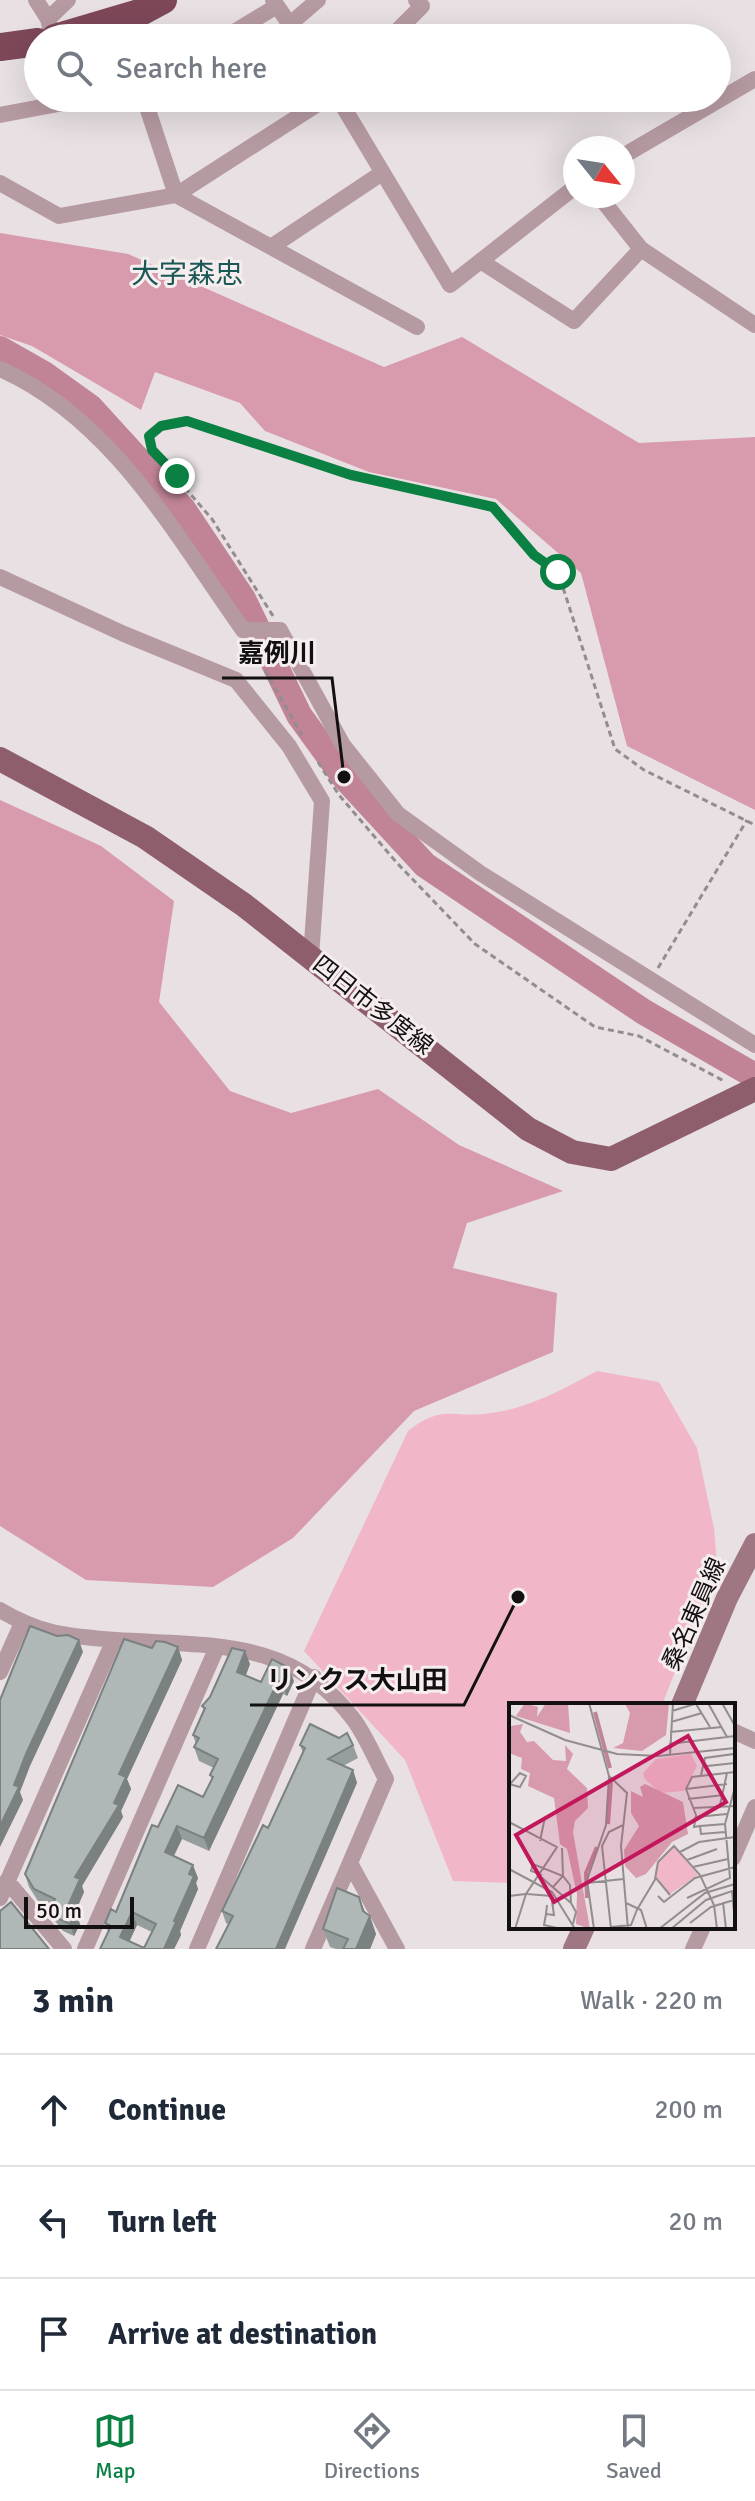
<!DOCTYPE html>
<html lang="en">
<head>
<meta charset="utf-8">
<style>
  body { margin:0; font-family:Signika,"Noto Sans JP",sans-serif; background:#f6f6f7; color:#1f2937 }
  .compass { position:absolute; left:563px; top:136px; width:72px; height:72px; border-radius:50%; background:#fff; box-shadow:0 8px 32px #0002; rotate:120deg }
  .scale { position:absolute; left:24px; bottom:20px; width:110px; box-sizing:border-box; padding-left:8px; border:4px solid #131011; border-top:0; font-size:22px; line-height:28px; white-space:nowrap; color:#131011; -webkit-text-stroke:6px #f6edef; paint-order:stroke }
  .stop { position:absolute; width:24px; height:24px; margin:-18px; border:6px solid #0b8043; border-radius:50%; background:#fff }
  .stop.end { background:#0b8043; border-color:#fff; box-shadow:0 2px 8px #0008 }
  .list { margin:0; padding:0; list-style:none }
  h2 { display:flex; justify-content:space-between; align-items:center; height:104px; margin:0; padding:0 32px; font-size:34px }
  h2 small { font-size:26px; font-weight:400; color:#747a83 }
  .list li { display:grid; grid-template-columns:52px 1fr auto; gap:24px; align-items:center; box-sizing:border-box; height:112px; padding:0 32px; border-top:2px solid #e0e1e3 }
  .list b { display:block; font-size:30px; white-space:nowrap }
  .list em { font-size:26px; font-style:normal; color:#747a83 }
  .icon { flex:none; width:44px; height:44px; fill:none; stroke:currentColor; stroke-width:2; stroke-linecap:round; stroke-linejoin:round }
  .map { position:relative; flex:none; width:755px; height:1949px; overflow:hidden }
  .search { position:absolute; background:#fff; box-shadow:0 8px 32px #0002; left:24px; right:24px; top:24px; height:88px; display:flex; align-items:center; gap:20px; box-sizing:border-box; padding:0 28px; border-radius:44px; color:#747a83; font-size:30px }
  .sheet { height:440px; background:#fff }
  nav { display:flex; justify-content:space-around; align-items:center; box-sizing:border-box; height:112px; border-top:2px solid #e0e1e3; background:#fff; font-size:22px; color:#747a83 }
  nav a { display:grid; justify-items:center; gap:4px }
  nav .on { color:#0b8043 }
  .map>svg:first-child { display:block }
  .green { fill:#f1b7c8 }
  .forest { fill:#d89aad }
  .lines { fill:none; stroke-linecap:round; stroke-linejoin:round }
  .river { stroke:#c08496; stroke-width:26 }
  .path { stroke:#938d8f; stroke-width:3; stroke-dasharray:6 4; stroke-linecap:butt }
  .street { stroke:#b69aa2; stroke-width:16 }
  .secondary { stroke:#9f7783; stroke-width:22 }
  .primary { stroke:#8e5e6c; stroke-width:24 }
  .highway { stroke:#7e4859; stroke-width:28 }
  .wall { fill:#969e9d; fill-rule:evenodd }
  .shaded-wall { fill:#7a8180 }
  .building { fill:#afb8b7; stroke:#7a8180; stroke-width:2; fill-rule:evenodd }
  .route { stroke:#0b8043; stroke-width:10 }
  .labels { text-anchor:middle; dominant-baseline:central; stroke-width:6; stroke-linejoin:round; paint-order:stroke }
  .street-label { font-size:24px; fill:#131011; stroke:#f6edef }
  .quarter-label { font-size:28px; fill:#1b5755; stroke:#f6edef }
  .inset-river { fill:none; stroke:#c08496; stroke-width:4 }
  .inset-road { fill:none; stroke:#938d8e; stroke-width:2 }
  .view { fill:#c2185b; fill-opacity:0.15; stroke:#c2185b; stroke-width:4 }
  .inset-edge { fill:none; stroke:#131011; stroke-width:4 }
  .leader { fill:none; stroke:#131011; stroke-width:3 }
  .callout-dot { fill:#131011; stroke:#f6edef; stroke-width:3 }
  .callout-label { font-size:26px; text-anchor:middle; font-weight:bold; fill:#131011; stroke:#f6edef; stroke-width:6; stroke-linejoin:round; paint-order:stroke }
</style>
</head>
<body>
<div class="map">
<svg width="755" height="1949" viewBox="0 0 755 1949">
  <rect width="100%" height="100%" fill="#e8e0e2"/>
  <path class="green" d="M 597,1371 L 659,1382 L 697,1448 L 714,1528 L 717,1565 L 662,1705 L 511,1705 L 511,1883 L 453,1881 L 405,1760 L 304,1651 L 408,1431 C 444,1403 452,1419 491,1413 C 530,1408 563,1389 597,1371 Z"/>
  <path class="forest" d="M 0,233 L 128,254 L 384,367 L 462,337 L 639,443 L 755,437 L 755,810 L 627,746 L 581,573 L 496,499 L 369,472 L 265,431 L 240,403 L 155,372 L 141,410 L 32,346 L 0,335 Z
    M 0,800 L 101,846 L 174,901 L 159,1002 L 230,1091 L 291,1113 L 378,1089 L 459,1145 L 563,1191 L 467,1223 L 453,1268 L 557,1293 L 553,1352 L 414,1411 L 293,1538 L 213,1587 L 86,1580 L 0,1526 Z"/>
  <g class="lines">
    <path class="river" d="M 0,349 L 44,374 L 90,407 L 183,509 L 243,599 L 299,715 L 344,777 L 425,865 L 644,1012 L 755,1076"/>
    <path class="path" d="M 273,616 L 212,519 L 152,450 L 149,436 L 161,426 L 187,421 L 351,475 L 493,507 L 534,555 L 558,572 L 615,749 L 644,770 L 755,825
      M 250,644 L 302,735
      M 318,762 L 339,795 L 397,863 L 475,944 L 595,1027 L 639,1036 L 724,1081
      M 658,968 L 747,820"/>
    <path class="street" d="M 36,0 L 48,19
      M 273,0 L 299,38
      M 290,24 L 318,0
      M 53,38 L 48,19 L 68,0
      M 224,38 L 277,6
      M 390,38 L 422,6 L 416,0
      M 144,98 L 176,195 L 417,327
      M 338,98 L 450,285 L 575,187
      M 0,115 L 90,98
      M 623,156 L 755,79
      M 0,183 L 59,216 L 176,195 L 327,98
      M 599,196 L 641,249 L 755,325
      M 271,247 L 382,173
      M 482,262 L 574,321 L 641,249
      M 0,369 C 113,419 175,535 243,630 L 280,630 L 343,745 L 398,814 L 480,873 L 755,1045
      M 0,577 L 124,634 L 236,680 L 289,746 L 322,801 L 311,957
      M 0,1610 C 42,1635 69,1636 116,1640 C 208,1646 293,1637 354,1720 C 367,1738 375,1759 386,1779 L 313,1949
      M 0,1672 L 22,1623
      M 733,1731 L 755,1741
      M 733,1858 L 755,1807
      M 350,1863 L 397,1949
      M 7,1881 L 64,1949
      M 0,1898 L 114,1640
      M 85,1949 L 217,1647
      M 197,1949 L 314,1677
      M 693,1949 L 703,1927"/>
    <path class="secondary" d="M 682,1705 L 727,1598 L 755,1544
      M 574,1949 L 584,1927"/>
    <path class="primary" d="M 0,759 L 145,837 L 244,905 L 528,1129 L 572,1152 L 611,1159 L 755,1089"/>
    <path class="highway" d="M 55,38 L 139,13 L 163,0
      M 0,47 L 38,42"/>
  </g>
  <path class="wall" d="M 178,1647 L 182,1660 L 127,1779 L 131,1789 L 121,1811 L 123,1817 L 82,1886 L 84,1892 L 75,1912 L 80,1924 L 74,1936 L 63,1931 L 55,1921 L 51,1909 L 51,1907 L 38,1901 L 29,1887 L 25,1874 L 152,1648 Z
    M 250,1664 L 246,1675 L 261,1682 L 294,1681 L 287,1696 L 283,1694 L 209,1851 L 182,1839 L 174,1856 L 198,1878 L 196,1883 L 198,1889 L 180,1931 L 181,1935 L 174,1949 L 100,1949 L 108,1932 L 105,1923 L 116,1912 L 158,1827 L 203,1797 L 212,1779 L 210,1775 L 214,1768 L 199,1761 L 194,1747 L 196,1744 L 193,1735 L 204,1711 L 202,1706 ZM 137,1925 L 152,1932 L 144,1948 L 129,1941 Z
    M 300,1745 L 353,1745 L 358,1758 L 343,1766 L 353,1770 L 357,1783 L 228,1924 L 226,1923 L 222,1911 L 268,1828 L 303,1753 Z
    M 359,1897 L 365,1912 L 376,1934 L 370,1949 L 336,1949 L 330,1947 L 323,1929 Z"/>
  <path class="shaded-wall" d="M 79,1640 L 83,1652 L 30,1766 L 20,1792 L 23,1800 L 0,1847 L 0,1826 L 14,1785 L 26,1754 Z
    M 178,1647 L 182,1660 L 127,1779 L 131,1789 L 121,1811 L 123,1817 L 82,1886 L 84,1892 L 72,1920 L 67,1908 L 75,1877 L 114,1803 L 119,1774 Z
    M 245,1651 L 250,1664 L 242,1685 L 237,1672 Z
    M 289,1668 L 294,1681 L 287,1696 L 282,1683 Z
    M 278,1681 L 283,1694 L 209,1851 L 204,1838 Z
    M 353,1770 L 357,1783 L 285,1949 L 276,1949 Z
    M 177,1826 L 182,1839 L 169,1865 L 165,1852 Z
    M 193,1865 L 198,1878 L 196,1883 L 198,1889 L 180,1931 L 181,1935 L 174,1949 L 164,1949 Z
    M 359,1897 L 368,1921 L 370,1916 L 376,1934 L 370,1949 L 356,1949 Z
    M 75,1912 L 80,1924 L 74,1936 L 70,1924 Z
    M 132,1912 L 137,1925 L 126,1949 L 120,1937 Z"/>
  <path class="building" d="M 30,1626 L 57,1636 L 68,1635 L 79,1640 L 26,1754 L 14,1785 L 19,1787 L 0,1826 L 0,1700 Z
    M 124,1639 L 152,1648 L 156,1641 L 165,1642 L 178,1647 L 119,1774 L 126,1777 L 114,1803 L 119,1805 L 75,1877 L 80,1879 L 67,1908 L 75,1912 L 70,1924 L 59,1919 L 51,1909 L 55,1899 L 34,1889 L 25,1874 Z
    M 232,1648 L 245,1651 L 237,1672 L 261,1682 L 272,1659 L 289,1668 L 282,1683 L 278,1681 L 204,1838 L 177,1826 L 165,1852 L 193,1865 L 189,1874 L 194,1876 L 174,1921 L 176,1922 L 164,1949 L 100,1949 L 111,1926 L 105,1923 L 111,1909 L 116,1912 L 152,1825 L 158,1827 L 178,1785 L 203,1797 L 213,1777 L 210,1775 L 218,1759 L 194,1747 L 199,1738 L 193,1735 L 205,1708 L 202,1706 L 210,1697 ZM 132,1912 L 156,1924 L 144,1948 L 120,1937 Z
    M 310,1724 L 339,1738 L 347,1733 L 353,1745 L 328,1759 L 353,1770 L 276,1949 L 216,1949 L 233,1916 L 222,1911 L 263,1825 L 268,1828 L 305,1748 L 300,1745 Z
    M 337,1888 L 359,1897 L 363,1911 L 370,1916 L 356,1949 L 343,1949 L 348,1939 L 323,1929 Z
    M 11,1902 L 49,1949 L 0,1949 L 0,1911 Z"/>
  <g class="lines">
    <path class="route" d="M 177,476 L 152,450 L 149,436 L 161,426 L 187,421 L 351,475 L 493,507 L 534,555 L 558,572"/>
  </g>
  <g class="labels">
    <g class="street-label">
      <text transform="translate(373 1005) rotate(38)">四日市多度線</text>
      <text transform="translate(694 1614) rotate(-66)">桑名東員線</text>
    </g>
    <g class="quarter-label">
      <text x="187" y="274">大字森忠</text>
    </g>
  </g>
  <g transform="translate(509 1703)">
    <rect width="226" height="226" fill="#e8e0e2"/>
    <path d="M 182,51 L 188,63 L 175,88 L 151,90 L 136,76 L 134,70 L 147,56 ZM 165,144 L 189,172 L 161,191 L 147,173 L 149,159 Z" fill="#f1b7c8"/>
    <path d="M 16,0 L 29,4 L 28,14 L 37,0 L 59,0 L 61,30 L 7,13 ZM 107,0 L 160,0 L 157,32 L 133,48 L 104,45 L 114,40 L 121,10 L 116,1 ZM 2,15 L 2,23 L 14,21 L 11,29 L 18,39 L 25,38 L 44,57 L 57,58 L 56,42 L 64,51 L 58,66 L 78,85 L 79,105 L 66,118 L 64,129 L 81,226 L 67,221 L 68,191 L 58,146 L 51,141 L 45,95 L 19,83 L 21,70 L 12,66 L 13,55 L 0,50 ZM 136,81 L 174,99 L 179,131 L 163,139 L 137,171 L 127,175 L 116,163 L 115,147 L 130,123 L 122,110 L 122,88 L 134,94 L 131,84 Z" fill="#d89aad"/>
    <path class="inset-river" d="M 86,9 L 101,65M 99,121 L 102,79M 78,195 L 77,170 L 88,144"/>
    <path class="inset-road" d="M 80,0 L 100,73 L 118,90 L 112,143 L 119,226M 199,0 L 218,34M 213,0 L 226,23M 187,1 L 201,24M 163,8 L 189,0M 0,12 L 56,37 L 108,51 L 149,53 L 226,45M 162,19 L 193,10M 161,29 L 213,24M 160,41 L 226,33M 161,52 L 164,0M 198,63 L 226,60M 192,72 L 196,55 L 225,51 L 226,61M 0,81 L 11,84 L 17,73 L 11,70 L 2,80M 177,86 L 218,81M 179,96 L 215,92M 211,102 L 218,70M 184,105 L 226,103M 226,106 L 226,157M 187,114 L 218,111M 0,119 L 48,144 L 17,191 L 43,193M 191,123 L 216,121M 216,129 L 192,131 L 191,123 L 185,124 L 187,112 L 177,86 L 183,74 L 226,69M 31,138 L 36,114M 171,149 L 190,139 L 226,134M 178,157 L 208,146M 184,164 L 219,156M 0,166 L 43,189 L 66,226M 33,172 L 22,168 L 24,161 L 54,173 L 61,182 L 62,200M 32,174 L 62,200 L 67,209 L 64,221M 146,176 L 149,159 L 165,143 L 191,172 L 205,202 L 208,226M 78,180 L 114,176M 44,184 L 54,173 L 53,145M 0,193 L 17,191 L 6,226M 149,193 L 155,199 L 186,175 L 226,164M 178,195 L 221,175 L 216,121 L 226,84M 214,199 L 217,226M 117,200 L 132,207 L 138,226M 38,202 L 37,211 L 45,212 L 43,198M 129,205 L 147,175 L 161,192M 37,211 L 35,222 L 52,226M 181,220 L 202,204 L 225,197M 102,224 L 122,222 L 129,204M 85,226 L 78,177 L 97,122 L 100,73M 102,226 L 93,143 L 100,129 L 114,122M 150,226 L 196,190 L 226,181M 162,226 L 197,197 L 223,188 L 226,219"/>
    <path class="view" d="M 179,33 L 217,99 L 45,199 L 7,132 Z"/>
    <rect width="226" height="226" class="inset-edge"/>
  </g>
  <path class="leader" d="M344 777L332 678H222M518 1597L464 1705H250"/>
  <g class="callout-dot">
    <circle cx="344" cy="777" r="8"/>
    <circle cx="518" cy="1597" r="8"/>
  </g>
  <g class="callout-label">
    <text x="277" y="662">嘉例川</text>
    <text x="357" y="1689">リンクス大山田</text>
  </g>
</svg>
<svg class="compass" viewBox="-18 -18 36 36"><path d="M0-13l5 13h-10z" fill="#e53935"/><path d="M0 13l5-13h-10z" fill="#747a83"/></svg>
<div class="scale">50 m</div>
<div class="stop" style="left:558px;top:572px"></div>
<div class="stop end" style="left:177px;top:476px"></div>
<div class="search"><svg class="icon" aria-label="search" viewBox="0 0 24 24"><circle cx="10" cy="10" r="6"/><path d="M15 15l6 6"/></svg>Search here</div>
</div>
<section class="sheet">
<h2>3 min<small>Walk · 220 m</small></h2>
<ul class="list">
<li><svg class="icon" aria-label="ahead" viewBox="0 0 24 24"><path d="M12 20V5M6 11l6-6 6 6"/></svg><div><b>Continue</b></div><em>200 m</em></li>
<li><svg class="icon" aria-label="left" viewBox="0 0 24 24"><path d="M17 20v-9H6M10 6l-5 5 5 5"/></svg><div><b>Turn left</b></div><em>20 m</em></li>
<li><svg class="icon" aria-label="arrive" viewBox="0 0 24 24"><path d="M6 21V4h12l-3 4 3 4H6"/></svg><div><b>Arrive at destination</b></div></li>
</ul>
</section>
<nav>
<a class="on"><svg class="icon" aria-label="map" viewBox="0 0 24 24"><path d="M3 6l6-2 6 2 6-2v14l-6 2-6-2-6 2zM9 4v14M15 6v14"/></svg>Map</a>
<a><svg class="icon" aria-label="directions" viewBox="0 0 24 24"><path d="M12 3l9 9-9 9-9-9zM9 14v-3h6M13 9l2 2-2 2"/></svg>Directions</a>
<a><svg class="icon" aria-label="saved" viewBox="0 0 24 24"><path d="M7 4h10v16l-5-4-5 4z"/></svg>Saved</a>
</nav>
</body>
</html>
